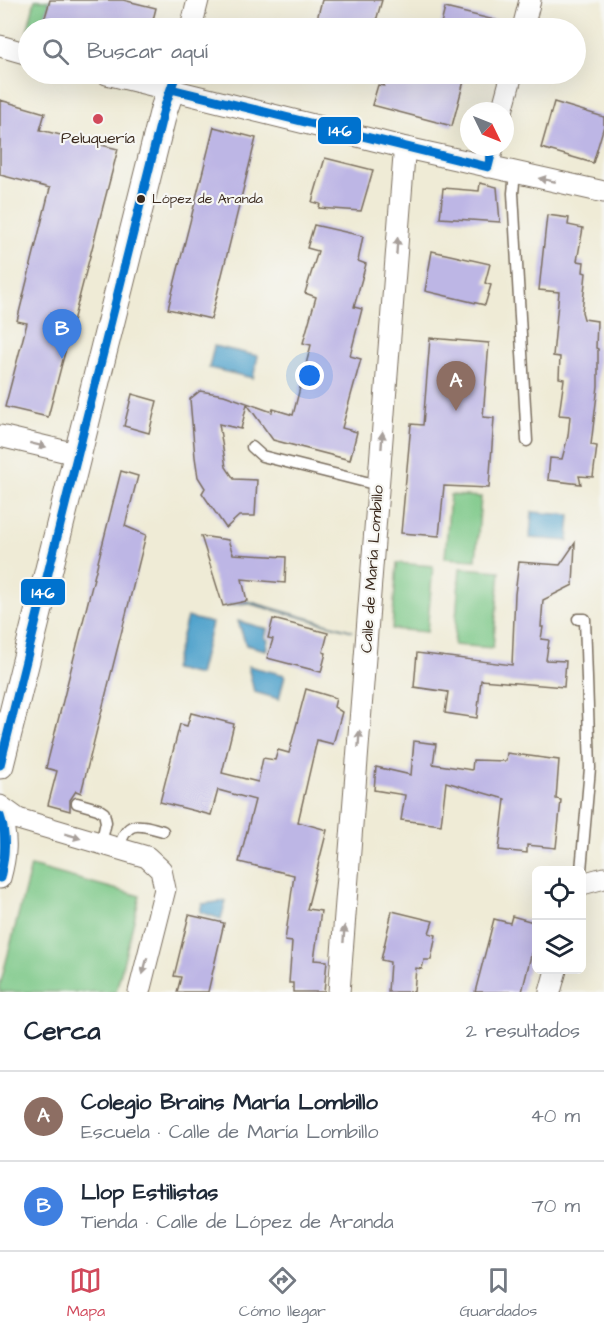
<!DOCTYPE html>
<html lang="es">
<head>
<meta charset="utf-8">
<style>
  body { margin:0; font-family:"Architects Daughter",sans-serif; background:#f6f6f7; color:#1f2937 }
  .controls { position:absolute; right:18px; bottom:18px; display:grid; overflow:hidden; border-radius:9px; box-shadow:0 6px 24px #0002 }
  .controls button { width:54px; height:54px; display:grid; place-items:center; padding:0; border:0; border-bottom:2px solid #e0e1e3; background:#fff; color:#1f2937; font:30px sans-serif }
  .compass { position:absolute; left:460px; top:102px; width:54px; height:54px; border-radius:50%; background:#fff; box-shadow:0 6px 24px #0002; rotate:133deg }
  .you { position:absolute; left:310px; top:376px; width:21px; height:21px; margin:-15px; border:4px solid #fff; border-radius:50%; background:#1a73e8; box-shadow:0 0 0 9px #1a73e833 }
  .badge { display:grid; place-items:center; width:39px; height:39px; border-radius:50%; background:#d1495b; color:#fff; font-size:20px; font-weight:700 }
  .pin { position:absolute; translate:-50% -50px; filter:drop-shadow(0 2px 3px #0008) }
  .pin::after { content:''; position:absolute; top:32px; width:21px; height:18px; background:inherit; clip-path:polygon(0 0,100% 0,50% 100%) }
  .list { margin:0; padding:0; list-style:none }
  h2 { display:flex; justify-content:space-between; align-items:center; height:78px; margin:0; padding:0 24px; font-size:26px }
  h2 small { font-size:20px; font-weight:400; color:#747a83 }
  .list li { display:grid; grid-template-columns:39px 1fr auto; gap:18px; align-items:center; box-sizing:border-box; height:90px; padding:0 24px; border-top:2px solid #e0e1e3 }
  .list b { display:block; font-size:22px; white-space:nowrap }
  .list p { margin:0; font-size:20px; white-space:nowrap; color:#747a83 }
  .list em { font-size:20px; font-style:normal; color:#747a83 }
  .icon { flex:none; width:33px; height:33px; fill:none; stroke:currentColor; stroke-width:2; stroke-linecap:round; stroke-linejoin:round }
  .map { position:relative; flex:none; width:604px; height:992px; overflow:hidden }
  .search { position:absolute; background:#fff; box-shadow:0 6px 24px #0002; left:18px; right:18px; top:18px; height:66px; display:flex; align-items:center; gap:15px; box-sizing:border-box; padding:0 21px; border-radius:33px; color:#747a83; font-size:22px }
  .sheet { height:258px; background:#fff }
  nav { display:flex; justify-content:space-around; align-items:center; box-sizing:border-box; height:84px; border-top:2px solid #e0e1e3; background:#fff; font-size:16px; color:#747a83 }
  nav a { display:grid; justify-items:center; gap:3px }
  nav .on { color:#d1495b }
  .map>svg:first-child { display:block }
  .green { fill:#7ac786; stroke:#5a7852; stroke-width:1.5 }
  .water { fill:#51a3cc; stroke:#466675; stroke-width:1.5 }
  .building { fill:#bdb6e5 }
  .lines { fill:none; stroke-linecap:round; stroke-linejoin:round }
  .service-casing { stroke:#7a6e5e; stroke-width:13 }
  .minor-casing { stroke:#7a6e5e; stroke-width:23 }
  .tertiary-casing { stroke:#7a6e5e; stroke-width:29 }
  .service { stroke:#fff; stroke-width:10 }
  .minor { stroke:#fff; stroke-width:21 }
  .tertiary { stroke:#fff; stroke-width:27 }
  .bus-1-casing { stroke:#f6f6f2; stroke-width:14 }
  .bus-1 { stroke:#0072ce; stroke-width:9 }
  .oneway { fill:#a79f9a }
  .poi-dot { fill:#d1495b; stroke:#f6f6f2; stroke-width:2 }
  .bus-dot { fill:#3b2a1e; stroke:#f6f6f2; stroke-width:2 }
  .labels { text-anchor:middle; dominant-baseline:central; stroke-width:4.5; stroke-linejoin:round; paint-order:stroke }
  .bus-label { font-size:14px; fill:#3b2a1e; stroke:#f6f6f2; text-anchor:start }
  .poi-label { font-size:16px; fill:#3b2a1e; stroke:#f6f6f2 }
  .street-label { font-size:16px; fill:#3b2a1e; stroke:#f6f6f2 }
  .line-badge { stroke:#f6f6f2; stroke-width:2 }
  .badge-label { font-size:16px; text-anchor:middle; font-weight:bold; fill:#fff }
</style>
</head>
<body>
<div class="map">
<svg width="604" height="992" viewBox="0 0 604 992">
  <rect width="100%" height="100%" fill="#f6f6f2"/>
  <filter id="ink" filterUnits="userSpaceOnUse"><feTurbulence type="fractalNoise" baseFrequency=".0167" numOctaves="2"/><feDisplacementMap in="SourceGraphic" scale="12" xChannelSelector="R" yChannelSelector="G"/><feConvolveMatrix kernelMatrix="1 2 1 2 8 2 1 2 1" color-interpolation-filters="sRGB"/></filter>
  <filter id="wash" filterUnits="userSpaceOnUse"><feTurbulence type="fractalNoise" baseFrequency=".008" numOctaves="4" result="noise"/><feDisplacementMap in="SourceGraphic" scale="24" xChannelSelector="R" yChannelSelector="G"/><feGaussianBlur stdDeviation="1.35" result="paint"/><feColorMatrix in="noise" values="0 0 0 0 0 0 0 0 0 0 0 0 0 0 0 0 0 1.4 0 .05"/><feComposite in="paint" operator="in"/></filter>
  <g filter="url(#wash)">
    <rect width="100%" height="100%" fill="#efebd6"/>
    <path class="green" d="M 35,0 L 50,0 L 42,28 L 28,28 L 28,32 L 27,32 Z
      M 450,495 L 481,497 L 476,560 L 445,558 Z
      M 397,563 L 433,566 L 427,632 L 392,629 Z
      M 460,568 L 500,571 L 493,648 L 454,645 Z
      M 31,866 L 140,896 L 116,992 L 0,992 L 0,985 Z"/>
    <path class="water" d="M 214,346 L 258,356 L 253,378 L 209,368 Z
      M 532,512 L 570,515 L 568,541 L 530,538 Z
      M 247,601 L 353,631 L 247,603 L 223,606 Z
      M 187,617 L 212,623 L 199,675 L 173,669 Z
      M 238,621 L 267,629 L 265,638 L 268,640 L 266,650 L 246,645 Z
      M 248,666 L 285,675 L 279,699 L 254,692 Z
      M 226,901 L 221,919 L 200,912 L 202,904 Z"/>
    <g id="blocks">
      <path class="building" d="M 50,0 L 123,0 L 156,8 L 151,28 L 60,28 L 43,24 Z
        M 322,0 L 382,0 L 374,28 L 351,28 L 317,19 Z
        M 445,8 L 503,22 L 503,28 L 440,28 Z
        M 387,74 L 434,74 L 464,81 L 452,126 L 372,105 L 378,85 L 384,86 Z
        M 0,100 L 45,113 L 40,130 L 118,149 L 48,417 L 5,407 L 27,323 L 17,321 L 50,188 L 0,175 Z
        M 554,102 L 604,117 L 604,126 L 593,163 L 541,148 Z
        M 214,127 L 256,138 L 211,319 L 168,309 Z
        M 325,158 L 373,170 L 361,211 L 319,208 L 320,204 L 312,202 Z
        M 480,183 L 497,187 L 500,222 L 440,218 L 443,188 L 479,191 Z
        M 547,215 L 569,218 L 568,225 L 583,228 L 577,261 L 584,262 L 583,272 L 586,273 L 582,312 L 584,319 L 597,321 L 596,348 L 598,349 L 598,386 L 591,445 L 597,446 L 593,477 L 579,476 L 581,484 L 548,480 L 550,458 L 562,459 L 568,436 L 570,416 L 559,415 L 564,379 L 559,378 L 560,357 L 553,356 L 559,292 L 539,290 Z
        M 314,225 L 363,236 L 358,261 L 366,264 L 354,307 L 362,309 L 350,356 L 361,359 L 342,428 L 357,432 L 350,460 L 273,440 L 247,404 L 241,429 L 219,424 L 226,467 L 234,479 L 257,480 L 255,516 L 239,516 L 226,528 L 202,493 L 205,488 L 198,477 L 195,457 L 190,399 L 200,391 L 224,395 L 272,412 L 273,409 L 293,415 L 311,345 L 303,343 L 316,297 L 305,293 L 318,251 L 307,248 Z
        M 432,251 L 490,264 L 485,283 L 491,285 L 485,305 L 425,291 Z
        M 430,338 L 489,343 L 483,417 L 494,418 L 489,488 L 444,486 L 439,536 L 401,533 L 411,424 L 423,425 Z
        M 132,394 L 157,401 L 149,433 L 124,426 Z
        M 121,471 L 138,476 L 125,526 L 146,535 L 81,793 L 76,791 L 70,800 L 70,811 L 48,805 L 57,771 L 46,768 Z
        M 201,536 L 228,540 L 233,554 L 286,557 L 285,583 L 242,579 L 247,601 L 223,606 Z
        M 575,543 L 573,585 L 543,600 L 541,627 L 543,627 L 541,639 L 549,640 L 546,660 L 566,661 L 564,687 L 481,680 L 477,718 L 445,713 L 448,692 L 414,687 L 417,653 L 512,665 L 515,594 L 519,562 L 560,565 Z
        M 273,619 L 328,633 L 323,652 L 326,653 L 321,672 L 267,658 L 273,639 L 268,638 Z
        M 306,689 L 336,698 L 334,707 L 342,712 L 333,744 L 317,740 L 298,822 L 327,830 L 307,909 L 321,911 L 314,960 L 327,961 L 324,992 L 293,992 L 293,983 L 289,983 L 292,942 L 285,941 L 294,875 L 239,862 L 255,800 L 218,790 L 211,815 L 160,802 L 180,724 L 187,726 L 191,713 L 234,724 L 222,773 L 258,782 L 263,758 L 275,760 L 278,750 L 289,753 Z
        M 414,741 L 436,744 L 433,764 L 472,770 L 473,760 L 506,761 L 507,753 L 559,760 L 556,799 L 561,800 L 556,848 L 527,845 L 527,853 L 499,850 L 505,799 L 446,782 L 441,825 L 401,820 L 405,795 L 374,790 L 376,767 L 411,775 Z
        M 392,911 L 433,921 L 429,933 L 436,935 L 431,960 L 424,960 L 422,969 L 416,968 L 414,992 L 388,992 L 390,962 L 381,960 Z
        M 189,915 L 224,923 L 208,992 L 177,992 L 181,977 L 174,976 Z
        M 512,916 L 537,923 L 537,931 L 522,992 L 475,992 L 494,919 L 510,923 Z"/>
    </g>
  </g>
  <g filter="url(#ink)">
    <use href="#blocks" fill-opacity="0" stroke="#7a6e5e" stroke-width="1.5"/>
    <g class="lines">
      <g class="service-casing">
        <path id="service" d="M 515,173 L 513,193 L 527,441
          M 252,447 L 262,456 L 378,485
          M 578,619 L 585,619 L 590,768 L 581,870
          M 77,803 L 98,809 L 104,813 L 106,822 L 101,844
          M 119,849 C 126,819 138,824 163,831"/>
      </g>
      <g class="minor-casing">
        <path id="minor" d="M 191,28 L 198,0
          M 523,28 L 530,0
          M 0,46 L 28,54
          M 107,74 L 402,147 L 604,192
          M 502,111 L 512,74
          M 488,167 L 493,147
          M 0,436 L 76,454
          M 0,806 L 18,819 L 147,857 L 161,870 L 165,889 L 139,992
          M 0,816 C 8,838 6,856 0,878
          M 582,884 L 604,878
          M 339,992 L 404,156 L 402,147
          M 550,992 L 556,970"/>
      </g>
      <g class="tertiary-casing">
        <path id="tertiary" d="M 0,765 L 164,109 L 171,89"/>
      </g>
      <use href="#service" class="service"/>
      <use href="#minor" class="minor"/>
      <use href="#tertiary" class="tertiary"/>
      <g class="bus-1-casing">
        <path id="bus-1" d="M 171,89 L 488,167 L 493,147
          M 0,765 L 164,109 L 176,74
          M 0,816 C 7,837 5,856 0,878"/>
      </g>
      <use href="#bus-1" class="bus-1"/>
    </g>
    <defs><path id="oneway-solid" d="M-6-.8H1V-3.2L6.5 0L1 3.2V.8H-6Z" transform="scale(1.5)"/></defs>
    <g class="oneway">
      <use href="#oneway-solid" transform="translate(547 180) rotate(-168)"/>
      <use href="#oneway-solid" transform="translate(397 246) rotate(-86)"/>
      <use href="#oneway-solid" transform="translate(382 440) rotate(-86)"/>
      <use href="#oneway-solid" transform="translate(38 445) rotate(14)"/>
      <use href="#oneway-solid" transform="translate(359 739) rotate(-86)"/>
      <use href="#oneway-solid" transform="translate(73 836) rotate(16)"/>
      <use href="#oneway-solid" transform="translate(344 934) rotate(-86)"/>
      <use href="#oneway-solid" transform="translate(145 966) rotate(105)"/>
    </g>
  </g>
  <circle class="poi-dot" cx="98" cy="119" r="6"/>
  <circle class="bus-dot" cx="141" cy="199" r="5"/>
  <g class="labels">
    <g class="bus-label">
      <text x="152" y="199">López de Aranda</text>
    </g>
    <g class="poi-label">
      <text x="98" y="138">Peluquería</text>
    </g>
    <g class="street-label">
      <text transform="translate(372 569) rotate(-86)">Calle de María Lombillo</text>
    </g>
  </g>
  <g class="line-badge">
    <rect x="317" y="116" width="45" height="29" rx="6" fill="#0072ce"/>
    <rect x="20" y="578" width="46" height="28" rx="6" fill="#0072ce"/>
  </g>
  <g class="badge-label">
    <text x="340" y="136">146</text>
    <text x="43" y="598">146</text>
  </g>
</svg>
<div class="controls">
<button><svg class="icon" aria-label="locate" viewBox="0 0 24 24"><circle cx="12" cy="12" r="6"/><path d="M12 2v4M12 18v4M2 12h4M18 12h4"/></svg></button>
<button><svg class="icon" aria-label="layers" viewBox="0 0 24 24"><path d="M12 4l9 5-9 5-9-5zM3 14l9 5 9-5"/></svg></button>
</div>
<svg class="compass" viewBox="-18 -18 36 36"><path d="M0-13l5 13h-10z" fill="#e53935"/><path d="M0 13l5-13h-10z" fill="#747a83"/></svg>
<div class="you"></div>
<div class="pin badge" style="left:456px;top:411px;background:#8d6e63">A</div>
<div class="pin badge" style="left:62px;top:359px;background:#3f7fe0">B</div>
<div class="search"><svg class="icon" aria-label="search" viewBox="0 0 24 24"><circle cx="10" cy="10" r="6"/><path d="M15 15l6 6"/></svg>Buscar aquí</div>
</div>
<section class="sheet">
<h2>Cerca<small>2 resultados</small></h2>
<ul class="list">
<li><span class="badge" style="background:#8d6e63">A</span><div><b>Colegio Brains María Lombillo</b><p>Escuela · Calle de María Lombillo</p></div><em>40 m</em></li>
<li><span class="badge" style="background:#3f7fe0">B</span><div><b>Llop Estilistas</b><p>Tienda · Calle de López de Aranda</p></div><em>70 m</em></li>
</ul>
</section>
<nav>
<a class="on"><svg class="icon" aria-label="map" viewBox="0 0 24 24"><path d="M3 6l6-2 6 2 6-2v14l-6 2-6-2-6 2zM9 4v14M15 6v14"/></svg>Mapa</a>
<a><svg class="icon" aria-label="directions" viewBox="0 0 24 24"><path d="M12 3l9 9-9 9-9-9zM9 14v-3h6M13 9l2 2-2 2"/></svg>Cómo llegar</a>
<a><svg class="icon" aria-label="saved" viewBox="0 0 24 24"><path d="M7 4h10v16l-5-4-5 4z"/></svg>Guardados</a>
</nav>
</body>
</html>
